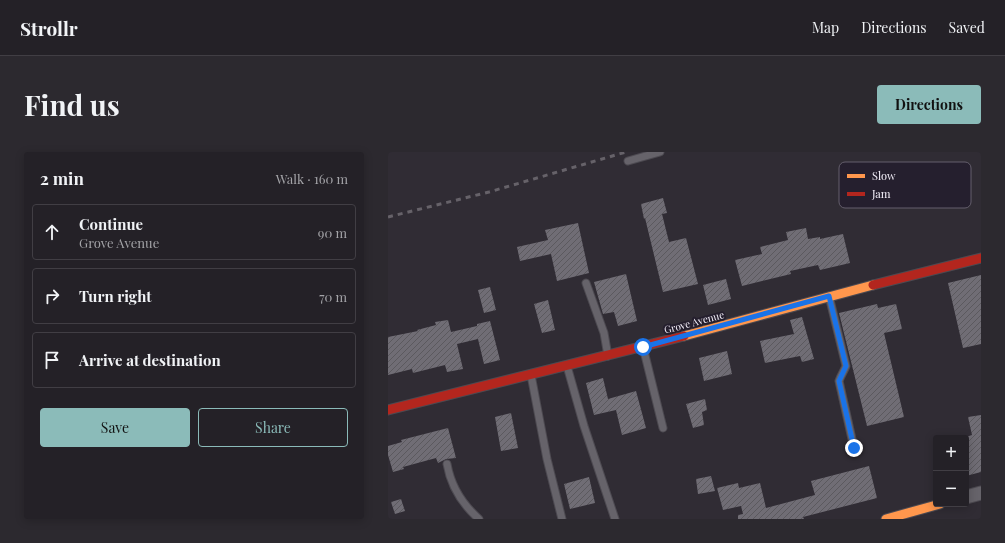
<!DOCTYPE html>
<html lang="en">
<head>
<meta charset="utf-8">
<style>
  body { margin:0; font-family:"Playfair Display",serif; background:#2c292f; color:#f1f3f6 }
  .controls { position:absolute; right:12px; bottom:12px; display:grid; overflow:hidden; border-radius:4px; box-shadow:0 2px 10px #0003 }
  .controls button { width:36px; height:36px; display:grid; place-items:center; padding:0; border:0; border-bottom:1px solid #413e44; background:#242127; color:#f1f3f6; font:20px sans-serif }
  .stop { position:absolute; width:12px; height:12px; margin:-9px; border:3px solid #1a73e8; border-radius:50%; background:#fff }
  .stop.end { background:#1a73e8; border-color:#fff; box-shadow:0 1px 4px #0008 }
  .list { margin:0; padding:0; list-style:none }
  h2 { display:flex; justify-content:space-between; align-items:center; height:52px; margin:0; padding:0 16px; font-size:17px }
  h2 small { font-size:13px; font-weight:400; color:#a3a3a7 }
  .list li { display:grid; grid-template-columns:26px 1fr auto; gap:12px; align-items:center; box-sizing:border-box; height:56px; margin:0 8px 8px; padding:0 8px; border:1px solid #413e44; border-radius:4px }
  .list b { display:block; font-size:15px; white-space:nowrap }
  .list p { margin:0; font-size:13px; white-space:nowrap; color:#a3a3a7 }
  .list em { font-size:13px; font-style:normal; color:#a3a3a7 }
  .actions { display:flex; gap:8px; padding:12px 16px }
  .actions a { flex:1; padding:9px 0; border:1px solid #8bbbb9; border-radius:4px; text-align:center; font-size:14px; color:#8bbbb9 }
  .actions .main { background:#8bbbb9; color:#111 }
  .icon { flex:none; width:22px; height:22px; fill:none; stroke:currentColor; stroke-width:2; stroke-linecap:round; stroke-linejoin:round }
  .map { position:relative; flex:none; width:593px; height:367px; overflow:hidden; border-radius:4px }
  header { display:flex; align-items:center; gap:24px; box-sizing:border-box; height:56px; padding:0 20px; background:#242127; border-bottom:1px solid #413e44 }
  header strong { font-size:19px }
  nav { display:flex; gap:22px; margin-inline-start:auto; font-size:14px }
  .intro { display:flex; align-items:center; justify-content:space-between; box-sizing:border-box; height:96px; padding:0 24px }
  h1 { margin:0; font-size:28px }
  .button { padding:10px 18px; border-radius:4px; background:#8bbbb9; color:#111; font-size:14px; font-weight:700 }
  main { display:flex; gap:24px; padding:0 24px }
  aside { flex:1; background:#242127; border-radius:4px; box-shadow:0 2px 10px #0003 }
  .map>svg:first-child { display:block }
  .building { fill:url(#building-hatch) }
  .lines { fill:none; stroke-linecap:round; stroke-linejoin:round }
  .lane-casing { stroke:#4d4a51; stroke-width:9 }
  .street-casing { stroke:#4d4a51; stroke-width:15 }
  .slow-casing { stroke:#4d4a51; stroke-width:11 }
  .jam-casing { stroke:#4d4a51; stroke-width:11 }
  .lane { stroke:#66636a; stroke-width:7 }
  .street { stroke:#66636a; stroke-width:13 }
  .slow { stroke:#ff974d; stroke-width:9 }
  .jam { stroke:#b3261e; stroke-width:9 }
  .rail { stroke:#666269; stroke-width:3; stroke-dasharray:5 5; stroke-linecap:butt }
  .route { stroke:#1a73e8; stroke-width:5 }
  .labels { text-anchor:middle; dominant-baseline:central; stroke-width:4; stroke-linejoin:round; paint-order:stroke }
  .street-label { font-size:10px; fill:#f6f2fc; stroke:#251f2e }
  .key { fill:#251f2e; stroke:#645e6c; stroke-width:1 }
  .key-label { font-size:11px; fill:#f6f2fc }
</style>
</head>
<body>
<header>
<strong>Strollr</strong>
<nav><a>Map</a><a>Directions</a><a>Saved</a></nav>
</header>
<div class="intro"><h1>Find us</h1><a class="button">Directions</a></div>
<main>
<aside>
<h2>2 min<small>Walk · 160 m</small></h2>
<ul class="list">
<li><svg class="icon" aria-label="ahead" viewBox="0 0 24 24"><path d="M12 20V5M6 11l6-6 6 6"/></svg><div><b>Continue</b><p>Grove Avenue</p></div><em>90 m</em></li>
<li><svg class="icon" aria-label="right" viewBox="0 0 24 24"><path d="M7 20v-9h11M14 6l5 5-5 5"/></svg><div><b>Turn right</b></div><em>70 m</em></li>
<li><svg class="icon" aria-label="arrive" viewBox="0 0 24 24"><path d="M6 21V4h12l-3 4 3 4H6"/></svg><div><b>Arrive at destination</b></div></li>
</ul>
<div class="actions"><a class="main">Save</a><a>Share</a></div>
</aside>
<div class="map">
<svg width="593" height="367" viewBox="0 0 593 367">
  <defs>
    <pattern id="building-hatch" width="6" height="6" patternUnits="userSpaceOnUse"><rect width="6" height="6" fill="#706d75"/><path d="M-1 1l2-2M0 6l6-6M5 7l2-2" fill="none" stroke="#5b595e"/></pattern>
  </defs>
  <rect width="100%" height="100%" fill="#302c34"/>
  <path class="building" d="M 275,46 L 279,61 L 274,62 L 281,90 L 298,86 L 310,132 L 275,140 L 257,66 L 256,67 L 253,52 Z
    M 190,71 L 201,121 L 169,129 L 163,102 L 132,109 L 129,95 L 160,88 L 157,78 Z
    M 418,76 L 420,87 L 432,85 L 432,87 L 455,82 L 462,111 L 432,118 L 430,113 L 402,119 L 403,122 L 354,134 L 347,108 L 374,102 L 372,95 L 400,88 L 398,80 Z
    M 238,122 L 249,169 L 230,174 L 226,160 L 215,162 L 206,130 Z
    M 593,123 L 593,192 L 575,196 L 560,131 Z
    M 338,127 L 343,147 L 320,153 L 315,133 Z
    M 102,135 L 108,158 L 96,161 L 90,138 Z
    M 160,148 L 167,178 L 154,181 L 146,152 Z
    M 489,152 L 490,156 L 508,152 L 514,177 L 496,181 L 516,265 L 479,274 L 451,161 Z
    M 414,165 L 426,207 L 414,210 L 412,204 L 377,211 L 372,189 L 406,182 L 402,168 Z
    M 60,168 L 63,180 L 89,174 L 89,172 L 102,169 L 112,208 L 96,212 L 90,187 L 69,192 L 75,217 L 59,220 L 57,213 L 25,221 L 24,217 L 0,223 L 0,185 L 30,179 L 29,178 L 48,173 L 47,170 Z
    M 339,199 L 344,222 L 316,229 L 311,206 Z
    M 215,226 L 220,247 L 248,239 L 258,276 L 234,283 L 228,258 L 206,263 L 198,231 Z
    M 317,247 L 319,258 L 314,260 L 316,273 L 305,276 L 298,252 Z
    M 123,261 L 130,296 L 113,299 L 107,265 Z
    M 593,263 L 593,320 L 578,324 L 578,285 L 584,283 L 580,265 Z
    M 60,276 L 68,306 L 58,307 L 50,311 L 48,306 L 15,315 L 16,317 L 5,320 L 0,303 L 0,294 L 14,290 L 13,288 Z
    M 481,314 L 489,346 L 415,365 L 416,367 L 350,367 L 350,363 L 355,362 L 353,354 L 335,358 L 329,336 L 350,331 L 351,336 L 372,331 L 378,356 L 427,343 L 423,329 Z
    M 323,324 L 327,339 L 310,342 L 308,327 Z
    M 201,325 L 207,351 L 182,357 L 176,332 Z
    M 13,347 L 17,359 L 7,362 L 3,350 Z"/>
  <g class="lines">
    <g class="lane-casing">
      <path id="lane" d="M 240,9 L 272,0
        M 198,131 L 216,181 L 220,204
        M 441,144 L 458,214 C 456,219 453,223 451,229 L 466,296
        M 255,195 L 275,276
        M 179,214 L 196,274 L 227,367
        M 143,223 L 159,307 L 174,367
        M 59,312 C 63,335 74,352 91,367"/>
    </g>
    <g class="street-casing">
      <path id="street" d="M 578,345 L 593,341"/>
    </g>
    <g class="slow-casing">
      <path id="slow" d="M 296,184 L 485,133
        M 498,367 L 552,352"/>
    </g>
    <g class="jam-casing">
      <path id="jam" d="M 485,133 L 593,106
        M 0,258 L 296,184"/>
    </g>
    <use href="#lane" class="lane"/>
    <use href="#street" class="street"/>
    <use href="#slow" class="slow"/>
    <use href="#jam" class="jam"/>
    <path class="rail" d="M 0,65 L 101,40 L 238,0"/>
  </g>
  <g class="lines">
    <path class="route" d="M 255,195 L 441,144 L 458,214 L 451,229 L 466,296"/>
  </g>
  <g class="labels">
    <g class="street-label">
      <text transform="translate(306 170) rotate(-15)">Grove Avenue</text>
    </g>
  </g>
  <rect x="451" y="10" width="132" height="46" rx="6" class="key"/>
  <rect x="459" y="22" width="18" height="4" fill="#ff974d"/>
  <rect x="459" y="40" width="18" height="4" fill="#b3261e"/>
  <g class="key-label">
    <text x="484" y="28">Slow</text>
    <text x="484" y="46">Jam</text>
  </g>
</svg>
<div class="controls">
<button>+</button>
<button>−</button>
</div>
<div class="stop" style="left:255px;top:195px"></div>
<div class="stop end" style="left:466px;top:296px"></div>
</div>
</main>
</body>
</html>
